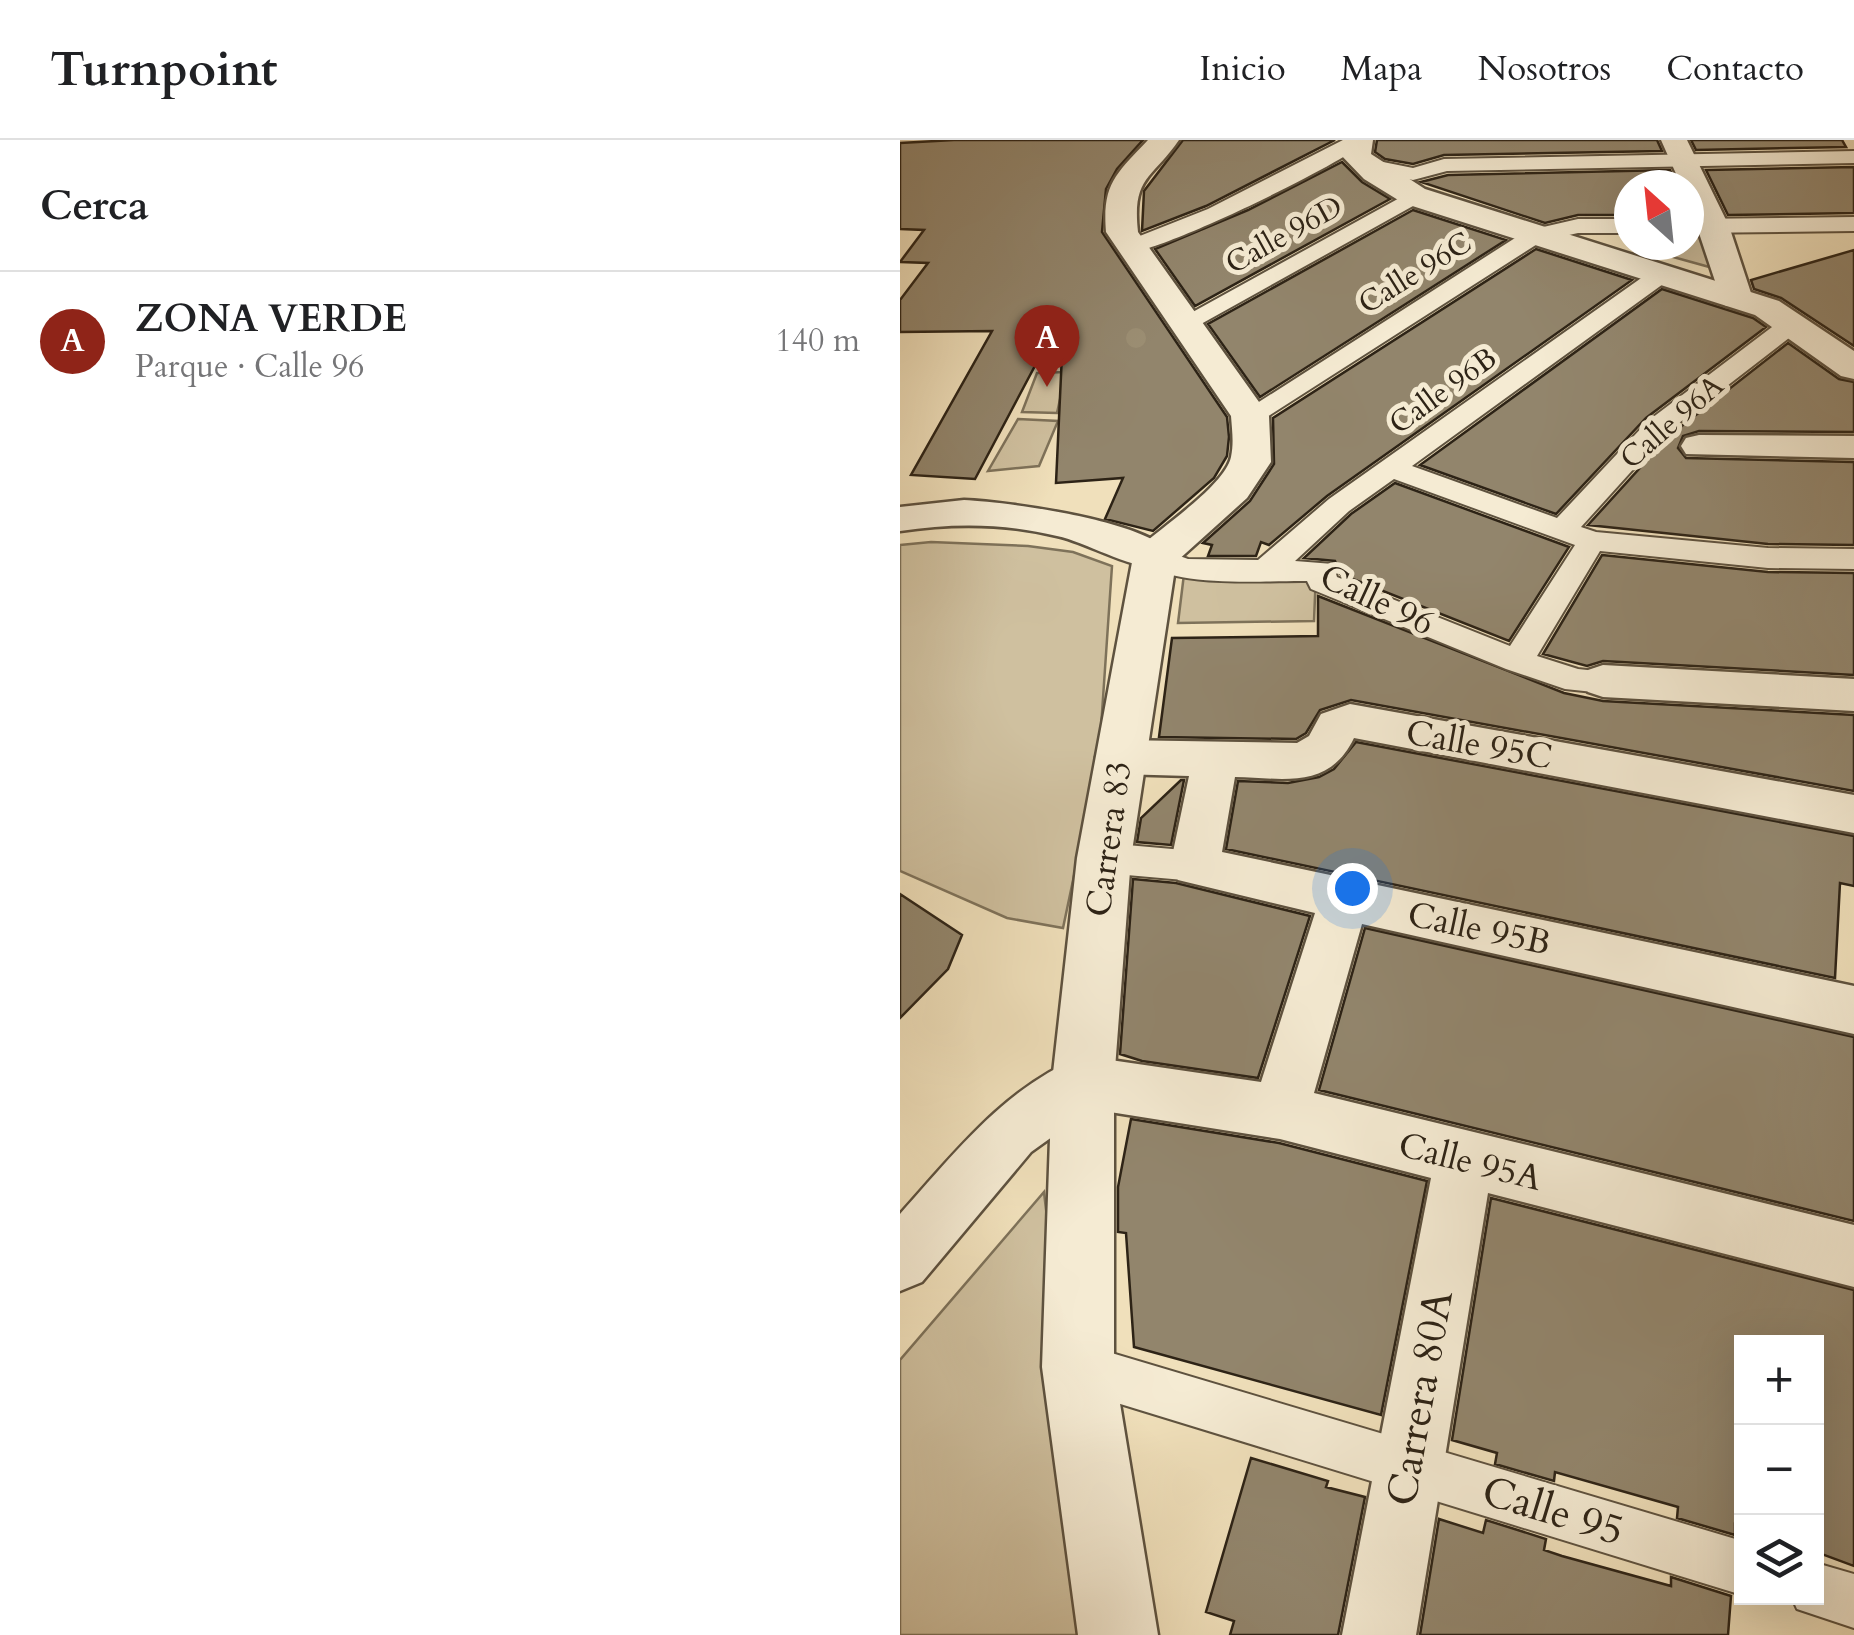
<!DOCTYPE html>
<html lang="es">
<head>
<meta charset="utf-8">
<style>
  body { margin:0; font-family:Cardo,serif; background:#f6f6f6; color:#202124 }
  .controls { position:absolute; right:30px; bottom:30px; display:grid; overflow:hidden; border-radius:0px; box-shadow:0 10px 40px #0002 }
  .controls button { width:90px; height:90px; display:grid; place-items:center; padding:0; border:0; border-bottom:2px solid #e0e0e0; background:#fff; color:#202124; font:50px sans-serif }
  .compass { position:absolute; left:714px; top:30px; width:90px; height:90px; border-radius:50%; background:#fff; box-shadow:0 10px 40px #0002; rotate:333deg }
  .you { position:absolute; left:452px; top:748px; width:35px; height:35px; margin:-25px; border:8px solid #fff; border-radius:50%; background:#1a73e8; box-shadow:0 0 0 15px #1a73e833 }
  .badge { display:grid; place-items:center; width:65px; height:65px; border-radius:50%; background:#8f2418; color:#fff; font-size:32px; font-weight:700 }
  .pin { position:absolute; translate:-50% -82px; filter:drop-shadow(0 2px 5px #0008) }
  .pin::after { content:''; position:absolute; top:52px; width:35px; height:30px; background:inherit; clip-path:polygon(0 0,100% 0,50% 100%) }
  .list { margin:0; padding:0; list-style:none }
  h2 { display:flex; justify-content:space-between; align-items:center; height:130px; margin:0; padding:0 40px; font-size:42px }
  h2 small { font-size:32px; font-weight:400; color:#757577 }
  .list li { display:grid; grid-template-columns:65px 1fr auto; gap:30px; align-items:center; box-sizing:border-box; height:140px; padding:0 40px; border-top:2px solid #e0e0e0 }
  .list b { display:block; font-size:38px; white-space:nowrap }
  .list p { margin:0; font-size:32px; white-space:nowrap; color:#757577 }
  .list em { font-size:32px; font-style:normal; color:#757577 }
  .icon { flex:none; width:55px; height:55px; fill:none; stroke:currentColor; stroke-width:2; stroke-linecap:round; stroke-linejoin:round }
  .map { position:relative; flex:none; width:954px; height:1495px; overflow:hidden }
  header { display:flex; align-items:center; gap:60px; box-sizing:border-box; height:140px; padding:0 50px; background:#fff; border-bottom:2px solid #e0e0e0 }
  header strong { font-size:48px }
  nav { display:flex; gap:55px; margin-inline-start:auto; font-size:35px }
  main { display:flex }
  aside { flex:1; background:#fff }
  .map>svg:first-child { display:block }
  .green { fill:#cfc09f; stroke:#7e725a; stroke-width:2.5 }
  .building { fill:#92856c; stroke:#2d2316; stroke-width:2.5 }
  .lines { fill:none; stroke-linecap:round; stroke-linejoin:round }
  .pedestrian-casing { stroke:#5e523f; stroke-width:4 }
  .minor-casing { stroke:#5e523f; stroke-width:5 }
  .tertiary-casing { stroke:#5e523f; stroke-width:5 }
  .pedestrian { fill:#f5ebd3; fill-rule:evenodd }
  .minor { fill:#f5ebd3; fill-rule:evenodd }
  .tertiary { fill:#f5ebd3; fill-rule:evenodd }
  .tree { fill:#9b8e73 }
  .labels { text-anchor:middle; dominant-baseline:central; stroke-width:10; stroke-linejoin:round; paint-order:stroke }
  .far-street-label { font-size:30px; fill:#2d2316; stroke:#f5ebd3 }
  .street-label { font-size:35px; fill:#2d2316; stroke:#f5ebd3 }
  .near-street-label { font-size:42px; fill:#2d2316; stroke:#f5ebd3 }
</style>
</head>
<body>
<header>
<strong>Turnpoint</strong>
<nav><a>Inicio</a><a>Mapa</a><a>Nosotros</a><a>Contacto</a></nav>
</header>
<main>
<aside>
<h2>Cerca<small></small></h2>
<ul class="list">
<li><span class="badge">A</span><div><b>ZONA VERDE</b><p>Parque · Calle 96</p></div><em>140 m</em></li>
</ul>
</aside>
<div class="map">
<svg width="954" height="1495" viewBox="0 0 954 1495">
  <rect width="100%" height="100%" fill="#f0e0bb"/>
  <filter id="stains"><feTurbulence type="fractalNoise" baseFrequency=".002" numOctaves="4"/><feColorMatrix values="0 0 0 0 .2 0 0 0 0 .09 0 0 0 0 .02 0 0 0 .5 -.17"/></filter>
  <radialGradient id="worn" r=".72"><stop offset=".6" stop-color="#630" stop-opacity="0"/><stop offset="1" stop-color="#630" stop-opacity=".3"/></radialGradient>
  <path class="green" d="M 789,88 L 796,88 L 813,128 L 737,107 L 789,105 Z
    M 166,232 L 157,273 L 122,272 L 137,233 Z
    M 118,279 L 158,281 L 139,326 L 88,331 Z
    M 31,402 L 128,406 L 173,412 L 212,426 L 199,617 L 163,788 L 107,778 L 0,731 L 0,405 Z
    M 416,432 L 414,481 L 278,483 L 284,434 Z
    M 144,1052 L 195,1495 L 0,1495 L 0,1220 Z"/>
  <path class="building" d="M 54,0 L 243,0 L 217,29 L 206,49 L 202,92 L 327,277 L 329,297 L 327,316 L 314,338 L 253,391 L 205,379 L 223,338 L 156,343 L 164,171 L 75,339 L 11,335 L 92,191 L 0,192 L 0,160 L 28,123 L 0,122 L 24,90 L 0,89 L 0,3 Z
    M 283,0 L 435,0 L 306,66 L 242,91 L 244,51 Z
    M 477,0 L 757,0 L 762,11 L 544,15 L 513,24 L 485,19 L 475,12 Z
    M 791,0 L 942,0 L 946,7 L 796,10 Z
    M 442,22 L 462,42 L 490,59 L 295,166 L 255,109 L 348,70 Z
    M 954,27 L 954,73 L 828,75 L 806,30 Z
    M 770,30 L 777,45 L 729,45 L 729,75 L 678,75 L 645,83 L 521,42 L 548,35 Z
    M 513,70 L 606,100 L 360,257 L 308,184 Z
    M 636,109 L 732,140 L 427,356 L 369,405 L 361,402 L 356,416 L 308,416 L 312,405 L 303,403 L 350,361 L 374,324 L 373,278 Z
    M 954,110 L 954,206 L 881,158 L 854,149 L 851,140 Z
    M 762,149 L 853,178 L 866,187 L 746,278 L 656,374 L 520,325 Z
    M 888,203 L 939,239 L 954,242 L 954,292 L 799,291 L 783,296 L 778,308 L 786,318 L 954,322 L 954,405 L 868,404 L 688,385 L 769,296 Z
    M 495,343 L 669,407 L 609,501 L 440,434 L 435,421 L 404,418 L 451,374 Z
    M 702,415 L 868,432 L 954,433 L 954,535 L 703,521 L 687,526 L 643,514 Z
    M 418,456 L 664,553 L 703,561 L 954,575 L 954,651 L 451,560 L 420,570 L 406,593 L 396,599 L 259,597 L 272,498 L 418,496 Z
    M 456,602 L 954,696 L 954,746 L 940,743 L 935,838 L 326,709 L 338,641 L 388,643 L 419,637 L 434,629 Z
    M 281,640 L 284,640 L 271,705 L 237,702 L 241,678 Z
    M 233,739 L 276,743 L 410,776 L 358,938 L 242,921 L 220,914 Z
    M 0,754 L 62,795 L 48,829 L 0,878 Z
    M 465,788 L 954,897 L 954,1081 L 419,950 Z
    M 231,979 L 379,1003 L 527,1041 L 481,1275 L 234,1207 L 226,1093 L 218,1092 L 218,1047 Z
    M 591,1058 L 954,1150 L 954,1426 L 916,1412 L 916,1202 L 842,1202 L 842,1386 L 835,1384 L 835,1395 L 777,1378 L 778,1367 L 655,1332 L 654,1341 L 595,1324 L 597,1313 L 552,1300 Z
    M 351,1318 L 428,1341 L 426,1347 L 465,1357 L 438,1495 L 330,1495 L 334,1481 L 306,1472 Z
    M 539,1379 L 583,1393 L 586,1380 L 646,1399 L 644,1410 L 662,1416 L 771,1446 L 771,1437 L 831,1456 L 828,1495 L 520,1495 Z"/>
  <g class="lines">
    <g class="pedestrian-casing">
      <path id="pedestrian" d="M 443,0 L 468,0 C 447,22 248,119 222,113 L 219,108 L 222,103 L 308,69 Z
        M 954,11 L 954,23 L 547,31 L 513,40 L 456,28 L 453,24 L 463,18 L 513,28 L 544,19 Z
        M 514,50 L 525,56 L 522,61 L 292,189 L 274,189 L 271,184 Z
        M 954,77 L 954,91 L 789,93 L 789,79 Z
        M 678,79 L 729,79 L 729,93 L 678,93 L 642,101 L 359,282 L 350,284 L 337,276 L 626,91 Z
        M 762,127 L 770,129 L 774,134 L 770,139 L 512,326 L 657,378 L 748,281 L 884,178 L 902,178 L 905,183 L 902,188 L 766,293 L 681,387 L 696,392 L 868,408 L 954,409 L 954,429 L 868,428 L 700,411 L 637,516 L 678,529 L 715,533 L 719,541 L 715,549 L 703,553 L 665,549 L 606,529 L 411,449 L 407,441 C 370,440 261,450 240,417 L 244,410 L 255,407 L 288,419 L 358,420 L 429,359 L 754,129 ZM 494,339 L 675,405 L 610,506 L 437,437 L 433,424 L 395,421 L 449,371 Z
        M 204,703 L 295,711 L 308,715 L 313,726 L 308,737 L 295,741 L 204,733 L 191,729 L 186,718 L 191,707 Z
        M 178,1203 L 842,1401 L 842,1455 L 178,1251 L 161,1244 L 154,1227 L 161,1210 Z
        M 916,1423 L 954,1434 L 954,1488 L 897,1469 L 892,1458 L 916,1458 Z"/>
    </g>
    <g class="minor-casing">
      <path id="minor" d="M 761,0 L 787,0 L 829,86 L 853,159 L 848,166 L 826,166 L 821,159 L 789,63 L 789,45 L 781,45 Z
        M 799,295 L 954,296 L 954,318 L 786,314 L 781,306 L 786,298 Z
        M 64,360 C 108,362 252,381 275,417 L 269,426 C 239,435 190,403 157,396 C 104,383 53,383 0,391 L 0,367 Z
        M 703,525 L 954,539 L 954,571 L 703,557 L 688,552 L 681,541 L 688,530 Z
        M 450,564 L 954,655 L 954,693 L 454,598 C 429,650 384,638 335,637 L 322,712 L 954,846 L 954,894 L 462,784 L 414,953 L 954,1085 L 954,1147 L 588,1053 L 516,1495 L 442,1495 L 531,1038 L 380,999 L 191,969 L 131,1012 L 22,1142 L 0,1151 L 0,1074 C 54,1014 106,946 183,916 L 361,942 L 415,773 L 278,740 L 270,726 L 289,636 L 219,634 L 203,629 L 196,617 L 203,605 L 219,600 L 397,603 L 409,596 L 421,574 Z"/>
    </g>
    <g class="tertiary-casing">
      <path id="tertiary" d="M 248,0 L 279,0 C 251,40 232,37 238,92 L 369,276 L 371,322 L 347,358 L 276,422 L 231,718 L 214,942 L 214,1227 L 258,1495 L 178,1495 L 142,1227 L 152,942 L 177,718 L 233,417 L 240,407 C 262,387 325,345 331,317 C 334,303 332,290 331,276 L 206,92 C 202,44 216,34 248,0 Z
        M 443,0 L 473,0 L 471,14 L 525,49 L 879,161 L 954,211 L 954,239 L 941,236 L 855,175 L 503,63 L 464,39 L 439,13 Z"/>
    </g>
    <use href="#pedestrian" class="pedestrian"/>
    <use href="#minor" class="minor"/>
    <use href="#tertiary" class="tertiary"/>
  </g>
  <circle class="tree" cx="236" cy="198" r="10"/>
  <g class="labels">
    <g class="far-street-label">
      <text transform="translate(384 95) rotate(-29)">Calle 96D</text>
      <text transform="translate(515 133) rotate(-32)">Calle 96C</text>
      <text transform="translate(543 251) rotate(-36)">Calle 96B</text>
      <text transform="translate(772 282) rotate(-41)">Calle 96A</text>
    </g>
    <g class="street-label">
      <text transform="translate(477 460) rotate(25)">Calle 96</text>
      <text transform="translate(579 605) rotate(10)">Calle 95C</text>
      <text transform="translate(209 699) rotate(-82)">Carrera 83</text>
      <text transform="translate(579 789) rotate(12)">Calle 95B</text>
      <text transform="translate(570 1022) rotate(14)">Calle 95A</text>
    </g>
    <g class="near-street-label">
      <text transform="translate(520 1258) rotate(-80)">Carrera 80A</text>
      <text transform="translate(653 1371) rotate(17)">Calle 95</text>
    </g>
  </g>
  <rect width="100%" height="100%" filter="url(#stains)"/>
  <rect width="100%" height="100%" fill="url(#worn)"/>
</svg>
<div class="controls">
<button>+</button>
<button>−</button>
<button><svg class="icon" aria-label="layers" viewBox="0 0 24 24"><path d="M12 4l9 5-9 5-9-5zM3 14l9 5 9-5"/></svg></button>
</div>
<svg class="compass" viewBox="-18 -18 36 36"><path d="M0-13l5 13h-10z" fill="#e53935"/><path d="M0 13l5-13h-10z" fill="#757577"/></svg>
<div class="you"></div>
<div class="pin badge" style="left:147px;top:247px">A</div>
</div>
</main>
</body>
</html>
